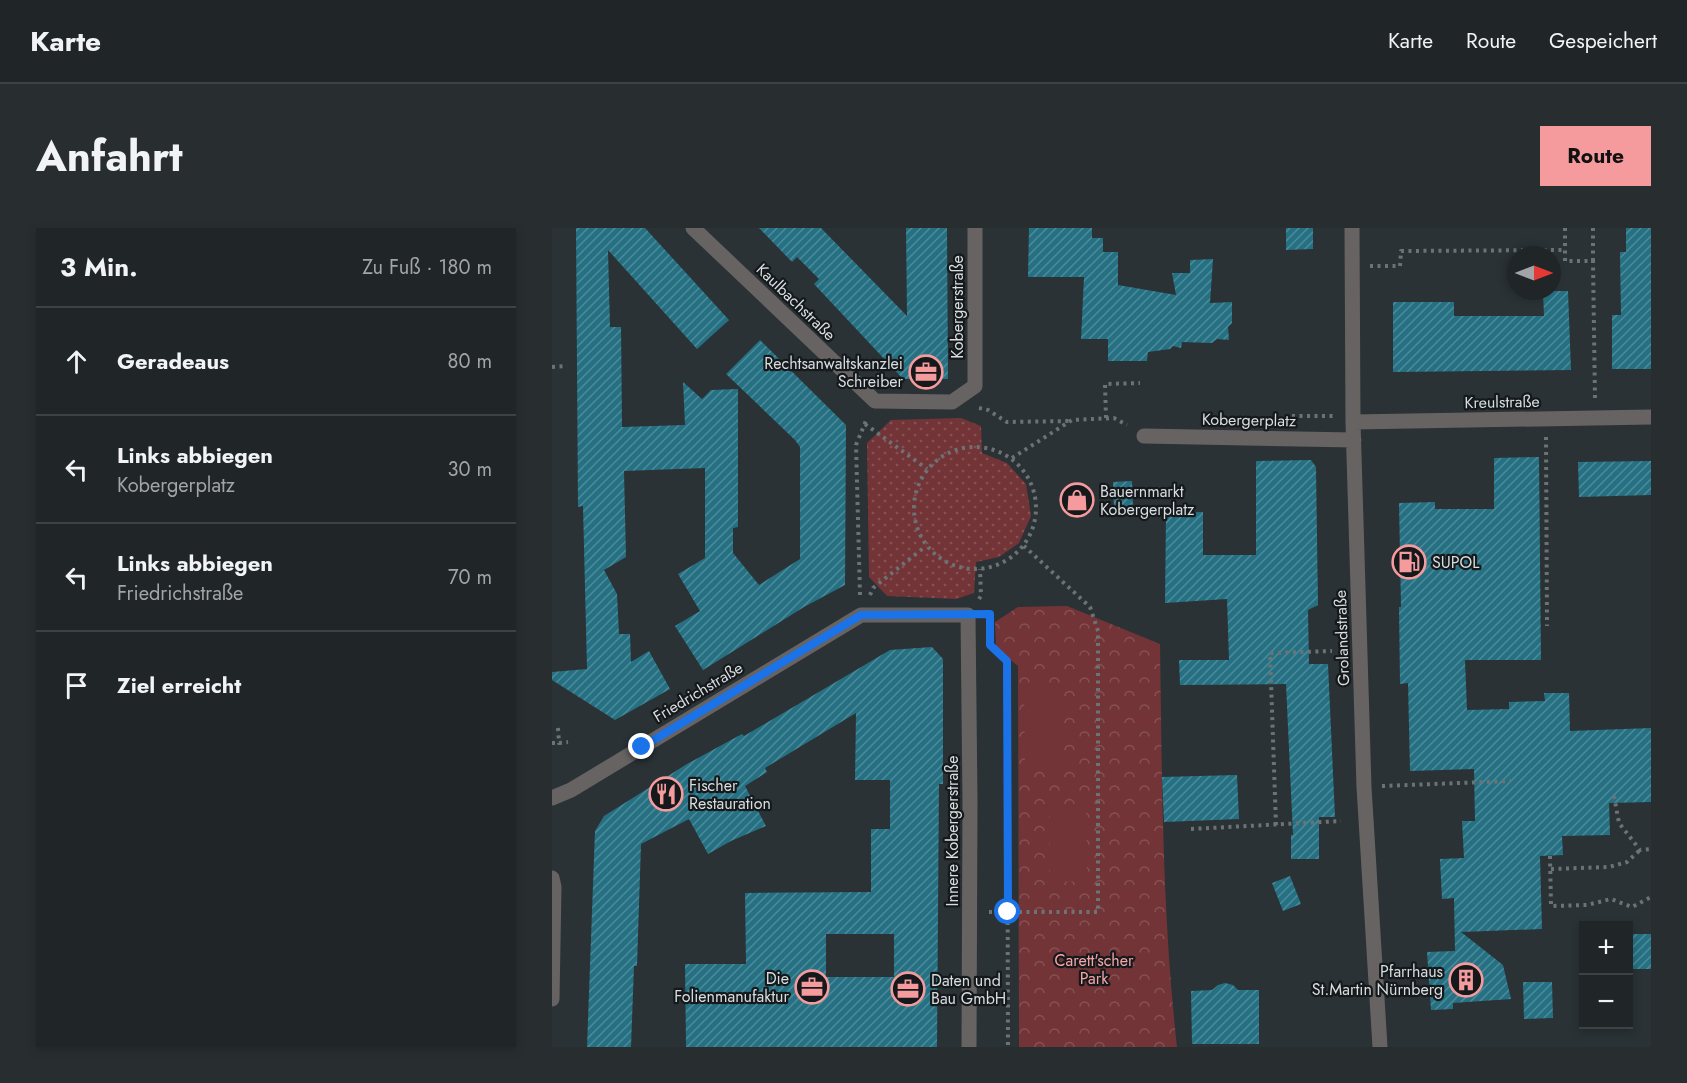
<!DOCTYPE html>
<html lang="de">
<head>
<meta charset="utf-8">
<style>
  body { margin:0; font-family:Jost,sans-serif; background:#282e30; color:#f1f3f6 }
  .controls { position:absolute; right:18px; bottom:18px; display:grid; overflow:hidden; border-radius:0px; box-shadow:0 3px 9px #0003 }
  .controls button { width:54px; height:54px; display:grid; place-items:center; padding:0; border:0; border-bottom:2px solid #3d4345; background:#202628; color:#f1f3f6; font:30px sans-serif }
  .compass { position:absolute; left:955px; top:18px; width:54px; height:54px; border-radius:50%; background:#202628; box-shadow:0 3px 9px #0003; rotate:90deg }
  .stop { position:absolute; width:18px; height:18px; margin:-14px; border:4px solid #1a73e8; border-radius:50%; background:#fff }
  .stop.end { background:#1a73e8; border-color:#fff; box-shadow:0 2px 6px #0008 }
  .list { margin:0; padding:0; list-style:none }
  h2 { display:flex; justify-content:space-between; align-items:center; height:78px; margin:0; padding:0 24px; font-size:26px }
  h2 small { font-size:20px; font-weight:400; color:#a2a5a8 }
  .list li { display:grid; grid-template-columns:39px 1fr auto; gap:18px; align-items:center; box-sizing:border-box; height:108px; padding:0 24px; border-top:2px solid #3d4345 }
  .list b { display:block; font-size:22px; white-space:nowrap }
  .list p { margin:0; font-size:20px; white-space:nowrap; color:#a2a5a8 }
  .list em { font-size:20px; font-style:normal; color:#a2a5a8 }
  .icon { flex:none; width:33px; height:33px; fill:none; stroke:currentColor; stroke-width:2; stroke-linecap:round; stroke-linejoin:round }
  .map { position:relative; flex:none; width:1099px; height:819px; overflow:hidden; border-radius:0px }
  header { display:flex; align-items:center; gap:36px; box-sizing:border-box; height:84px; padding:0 30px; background:#202628; border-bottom:2px solid #3d4345 }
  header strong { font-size:28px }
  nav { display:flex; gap:33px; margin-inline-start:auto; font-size:21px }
  .intro { display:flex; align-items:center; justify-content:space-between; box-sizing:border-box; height:144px; padding:0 36px }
  h1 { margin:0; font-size:42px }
  .button { padding:15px 27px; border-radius:0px; background:#f59b9d; color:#111; font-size:21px; font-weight:700 }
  main { display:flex; gap:36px; padding:0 36px }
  aside { flex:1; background:#202628; border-radius:0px; box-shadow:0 3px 9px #0003 }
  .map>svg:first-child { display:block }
  .grass { fill:url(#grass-dots) }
  .park { fill:url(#park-crowns) }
  .garden { fill:#733437 }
  .building { fill:url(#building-hatch); fill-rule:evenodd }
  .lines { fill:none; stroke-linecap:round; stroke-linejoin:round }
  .path { stroke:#6c7375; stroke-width:4; stroke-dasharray:3 4.5; stroke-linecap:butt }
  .minor { stroke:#686363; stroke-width:15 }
  .route { stroke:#1a73e8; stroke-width:8 }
  .labels { text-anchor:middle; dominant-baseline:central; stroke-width:4.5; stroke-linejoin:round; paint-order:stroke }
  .street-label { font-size:16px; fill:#d8dedf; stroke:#15191b }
  .poi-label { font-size:16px; fill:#d8dedf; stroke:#15191b; text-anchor:start }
  .park-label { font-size:16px; fill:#f6a6a7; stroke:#15191b }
</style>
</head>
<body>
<header>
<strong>Karte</strong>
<nav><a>Karte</a><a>Route</a><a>Gespeichert</a></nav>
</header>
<div class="intro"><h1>Anfahrt</h1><a class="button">Route</a></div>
<main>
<aside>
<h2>3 Min.<small>Zu Fuß · 180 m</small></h2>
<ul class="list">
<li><svg class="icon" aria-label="ahead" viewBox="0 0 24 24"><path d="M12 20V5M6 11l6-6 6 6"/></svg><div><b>Geradeaus</b></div><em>80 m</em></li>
<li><svg class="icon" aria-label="left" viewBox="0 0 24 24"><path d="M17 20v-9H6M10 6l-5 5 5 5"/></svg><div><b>Links abbiegen</b><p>Kobergerplatz</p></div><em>30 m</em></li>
<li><svg class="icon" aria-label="left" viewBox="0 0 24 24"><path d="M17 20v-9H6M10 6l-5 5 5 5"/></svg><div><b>Links abbiegen</b><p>Friedrichstraße</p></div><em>70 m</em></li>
<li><svg class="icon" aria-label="arrive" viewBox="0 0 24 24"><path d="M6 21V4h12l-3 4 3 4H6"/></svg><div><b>Ziel erreicht</b></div></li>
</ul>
</aside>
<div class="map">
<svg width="1099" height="819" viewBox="0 0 1099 819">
  <defs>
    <pattern id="grass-dots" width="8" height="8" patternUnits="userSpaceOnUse" patternTransform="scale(1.5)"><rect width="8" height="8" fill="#733437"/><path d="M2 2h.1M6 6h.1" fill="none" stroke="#865154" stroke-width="1.8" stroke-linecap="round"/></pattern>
    <pattern id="park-crowns" width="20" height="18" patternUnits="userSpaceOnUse" patternTransform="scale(1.5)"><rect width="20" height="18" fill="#733437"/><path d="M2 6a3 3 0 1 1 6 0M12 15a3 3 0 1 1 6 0" fill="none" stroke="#865154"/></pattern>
    <pattern id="building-hatch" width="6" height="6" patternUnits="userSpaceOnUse" patternTransform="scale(1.5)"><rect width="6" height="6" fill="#257183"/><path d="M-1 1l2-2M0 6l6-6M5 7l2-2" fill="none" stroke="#4e8b9a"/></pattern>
  </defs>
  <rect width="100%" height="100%" fill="#2a3235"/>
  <path class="grass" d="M 409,190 L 429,198 L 430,225 L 455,235 L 474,256 L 479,288 L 467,315 L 447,329 L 424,334 L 422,365 L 404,371 L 335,368 L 317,349 L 315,215 L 339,192 Z"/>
  <path class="park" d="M 515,378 L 608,416 C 610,550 610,685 625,819 L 467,819 L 466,438 L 444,420 L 443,394 L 466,379 Z"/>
  <path class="garden" d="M 509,456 L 509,536 L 473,537 L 472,457 Z
    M 534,578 L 535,653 L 498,654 L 498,579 Z"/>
  <path class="building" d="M 24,0 L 93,0 L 177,92 L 145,121 L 56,22 L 58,99 L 69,99 L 70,199 L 133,197 L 131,154 L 150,171 L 159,162 L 186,161 L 186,299 L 181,300 L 181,325 L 207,357 L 248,331 L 248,219 L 243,212 L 174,146 L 208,112 L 294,197 L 293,357 L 252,379 L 151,442 L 123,398 L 148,383 L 126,346 L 153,330 L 153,240 L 72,243 L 74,329 L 52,342 L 65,366 L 67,406 L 78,406 L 79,434 L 97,423 L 118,461 L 63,492 L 0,452 L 0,444 L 35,441 L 31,278 L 26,279 Z
    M 207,0 L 269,0 L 355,88 L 354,0 L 395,0 L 396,151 L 351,151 L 262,56 L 267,51 L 245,29 L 240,34 Z
    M 477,0 L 540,0 L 540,10 L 551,10 L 551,24 L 566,24 L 566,57 L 624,67 L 620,45 L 638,45 L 638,32 L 661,31 L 658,75 L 680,74 L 680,95 L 676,99 L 677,112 L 665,111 L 660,115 L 630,114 L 629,120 L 621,118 L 618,121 L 596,124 L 595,133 L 556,133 L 556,111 L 529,111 L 532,49 L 476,49 Z
    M 734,0 L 761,0 L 761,21 L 734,22 Z
    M 1074,0 L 1099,0 L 1099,141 L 1060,141 L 1060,87 L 1069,87 L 1068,24 L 1074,24 Z
    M 991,63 L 1016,63 L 1019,142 L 841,144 L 841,74 L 902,74 L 902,88 L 992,88 Z
    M 987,229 L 989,432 L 913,432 L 915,482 L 957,481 L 957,474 L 993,473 L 992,465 L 1017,465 L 1018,503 L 1099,500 L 1099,574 L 1057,575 L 1058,607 L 1010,608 L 1011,627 L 988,628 L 990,701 L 909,704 L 951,737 L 959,771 L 901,775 L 901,781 L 879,782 L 875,724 L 903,723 L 902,670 L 890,671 L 888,631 L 912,630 L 910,593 L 923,593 L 922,541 L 858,543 L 856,455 L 848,456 L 847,379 L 849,379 L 847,275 L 883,274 L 883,281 L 942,281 L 942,230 Z
    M 759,232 L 764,239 L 766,377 L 756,382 L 757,436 L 776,436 L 783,589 L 767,589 L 767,631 L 739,631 L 739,607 L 741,607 L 734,456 L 628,457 L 627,432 L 677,432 L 675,371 L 613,375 L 614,285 L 651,284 L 651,327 L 704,327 L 704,233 Z
    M 1099,233 L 1099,267 L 1027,269 L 1026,234 Z
    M 580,253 L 581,281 L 562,281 L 561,254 Z
    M 380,419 L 391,431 L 391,556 L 387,556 L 385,819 L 134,819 L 133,736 L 194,736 L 193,665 L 319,664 L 319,601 L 338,601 L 338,552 L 303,552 L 304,485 L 213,540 L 215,544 L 193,558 L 214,598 L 179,613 L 156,626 L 137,591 L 89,616 L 85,738 L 82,738 L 79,819 L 35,819 L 43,603 L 52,588 L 135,536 L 190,506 L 192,508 L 338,422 ZM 274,706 L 342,706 L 342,749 L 274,749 Z
    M 685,547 L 687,591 L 612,594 L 610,549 Z
    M 738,648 L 749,676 L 731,683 L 720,655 Z
    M 1077,706 L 1099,706 L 1099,741 L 1077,741 Z
    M 971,754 L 1000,754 L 1001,790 L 972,791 Z
    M 673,755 L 681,757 L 686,762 L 707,762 L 707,816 L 640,816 L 639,763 L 660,762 L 666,757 Z"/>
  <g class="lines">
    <path class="path" d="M 1013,0 L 1013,33 L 1041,33 L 1043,171
      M 1041,0 L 1041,33
      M 818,38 L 848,38 L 849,23 L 1013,22
      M 0,139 L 15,138
      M 427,180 L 436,182 L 455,194 L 518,193
      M 740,188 L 783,188
      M 554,190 L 553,156 L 588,155
      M 313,196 L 375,241
      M 994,209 L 995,398
      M362 280a61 61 0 1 1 122 0a61 61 0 1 1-122 0Z
      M 460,230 L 520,192 L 562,190 L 575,197
      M 308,367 L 304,217 L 315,190
      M 318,367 L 321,360 L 374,318
      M 427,371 L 429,368 L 428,341
      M 437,417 L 455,433 L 456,819
      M 6,500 L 7,515 L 16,514
      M 0,515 L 7,515
      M 830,558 L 959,553
      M 1062,568 L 1067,595 L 1088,622 L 1099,621
      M 724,597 L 718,425 L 780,423
      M 639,601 L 789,593
      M 998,628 L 999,678 L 1035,677 L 1059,671 L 1080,679 L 1099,669
      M 999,641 L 1057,639 L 1075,634 L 1088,622
      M 437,684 L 546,684 L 546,403 L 538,379 L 472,318"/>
    <path class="minor" d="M 141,0 L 323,173 L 400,174 L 423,158 L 423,0
      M 800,0 L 801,194 L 812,559 L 828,819
      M 801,194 L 1099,189
      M 592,208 L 802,212
      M 0,570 L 19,562 L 309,387 L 416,387 L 418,574 L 417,819
      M 0,650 L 2,659 L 0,771"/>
  </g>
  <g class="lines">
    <path class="route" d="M 90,519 L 309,387 L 438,386 L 438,417 L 455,433 L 456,684"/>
  </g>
  <defs>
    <g id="office-ring" transform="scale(1.725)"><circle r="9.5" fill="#15191b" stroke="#f59b9d" stroke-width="1.5"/><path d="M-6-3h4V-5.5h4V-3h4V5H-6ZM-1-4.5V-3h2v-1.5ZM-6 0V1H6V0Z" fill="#f59b9d"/></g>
    <g id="shop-ring" transform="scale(1.725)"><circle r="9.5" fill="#15191b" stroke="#f59b9d" stroke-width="1.5"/><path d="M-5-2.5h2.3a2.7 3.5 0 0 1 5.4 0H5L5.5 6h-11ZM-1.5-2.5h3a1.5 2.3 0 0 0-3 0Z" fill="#f59b9d"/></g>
    <g id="fuel-ring" transform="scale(1.725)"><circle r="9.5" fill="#15191b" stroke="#f59b9d" stroke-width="1.5"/><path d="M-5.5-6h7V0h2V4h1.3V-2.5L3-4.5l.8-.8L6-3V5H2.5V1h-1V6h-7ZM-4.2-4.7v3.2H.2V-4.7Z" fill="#f59b9d"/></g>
    <g id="restaurant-ring" transform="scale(1.725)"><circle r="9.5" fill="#15191b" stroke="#f59b9d" stroke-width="1.5"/><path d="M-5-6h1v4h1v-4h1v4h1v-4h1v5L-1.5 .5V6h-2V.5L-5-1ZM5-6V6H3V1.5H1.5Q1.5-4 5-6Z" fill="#f59b9d"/></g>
    <g id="building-ring" transform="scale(1.725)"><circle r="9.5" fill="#15191b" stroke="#f59b9d" stroke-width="1.5"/><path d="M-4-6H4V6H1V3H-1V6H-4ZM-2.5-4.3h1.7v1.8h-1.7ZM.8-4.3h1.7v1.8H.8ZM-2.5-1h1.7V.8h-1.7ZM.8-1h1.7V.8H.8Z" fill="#f59b9d"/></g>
  </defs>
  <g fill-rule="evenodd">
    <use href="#office-ring" x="374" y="144"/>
    <use href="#shop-ring" x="525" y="272"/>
    <use href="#fuel-ring" x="857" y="334"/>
    <use href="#restaurant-ring" x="114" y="566"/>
    <use href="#building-ring" x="914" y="752"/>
    <use href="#office-ring" x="260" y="759"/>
    <use href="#office-ring" x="356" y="761"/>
  </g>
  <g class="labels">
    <g class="street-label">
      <text transform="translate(244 74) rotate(44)">Kaulbachstraße</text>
      <text transform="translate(405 79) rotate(-90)">Kobergerstraße</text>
      <text transform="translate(950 174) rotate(-1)">Kreulstraße</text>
      <text transform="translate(697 192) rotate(1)">Kobergerplatz</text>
      <text transform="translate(790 410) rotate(-92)">Grolandstraße</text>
      <text transform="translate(146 464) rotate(-31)">Friedrichstraße</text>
      <text transform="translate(400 603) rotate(-90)">Innere Kobergerstraße</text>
    </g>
    <g class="poi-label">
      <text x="351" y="135" text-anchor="end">Rechtsanwaltskanzlei<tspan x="351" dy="18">Schreiber</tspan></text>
      <text x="548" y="263">Bauernmarkt<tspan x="548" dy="18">Kobergerplatz</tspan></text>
      <text x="880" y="334">SUPOL</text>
      <text x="137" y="557">Fischer<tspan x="137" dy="18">Restauration</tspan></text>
      <text x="891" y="743" text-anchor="end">Pfarrhaus<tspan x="891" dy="18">St.Martin Nürnberg</tspan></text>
      <text x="237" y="750" text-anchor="end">Die<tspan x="237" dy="18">Folienmanufaktur</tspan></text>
      <text x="379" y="752">Daten und<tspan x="379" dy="18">Bau GmbH</tspan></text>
    </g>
    <g class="park-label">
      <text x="542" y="732">Carett'scher<tspan x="542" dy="18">Park</tspan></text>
    </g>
  </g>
</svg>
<div class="controls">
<button>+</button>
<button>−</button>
</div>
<svg class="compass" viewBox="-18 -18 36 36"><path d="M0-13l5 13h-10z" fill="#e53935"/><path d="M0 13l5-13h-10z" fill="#a2a5a8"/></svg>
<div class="stop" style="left:456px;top:684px"></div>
<div class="stop end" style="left:90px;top:519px"></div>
</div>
</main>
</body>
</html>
